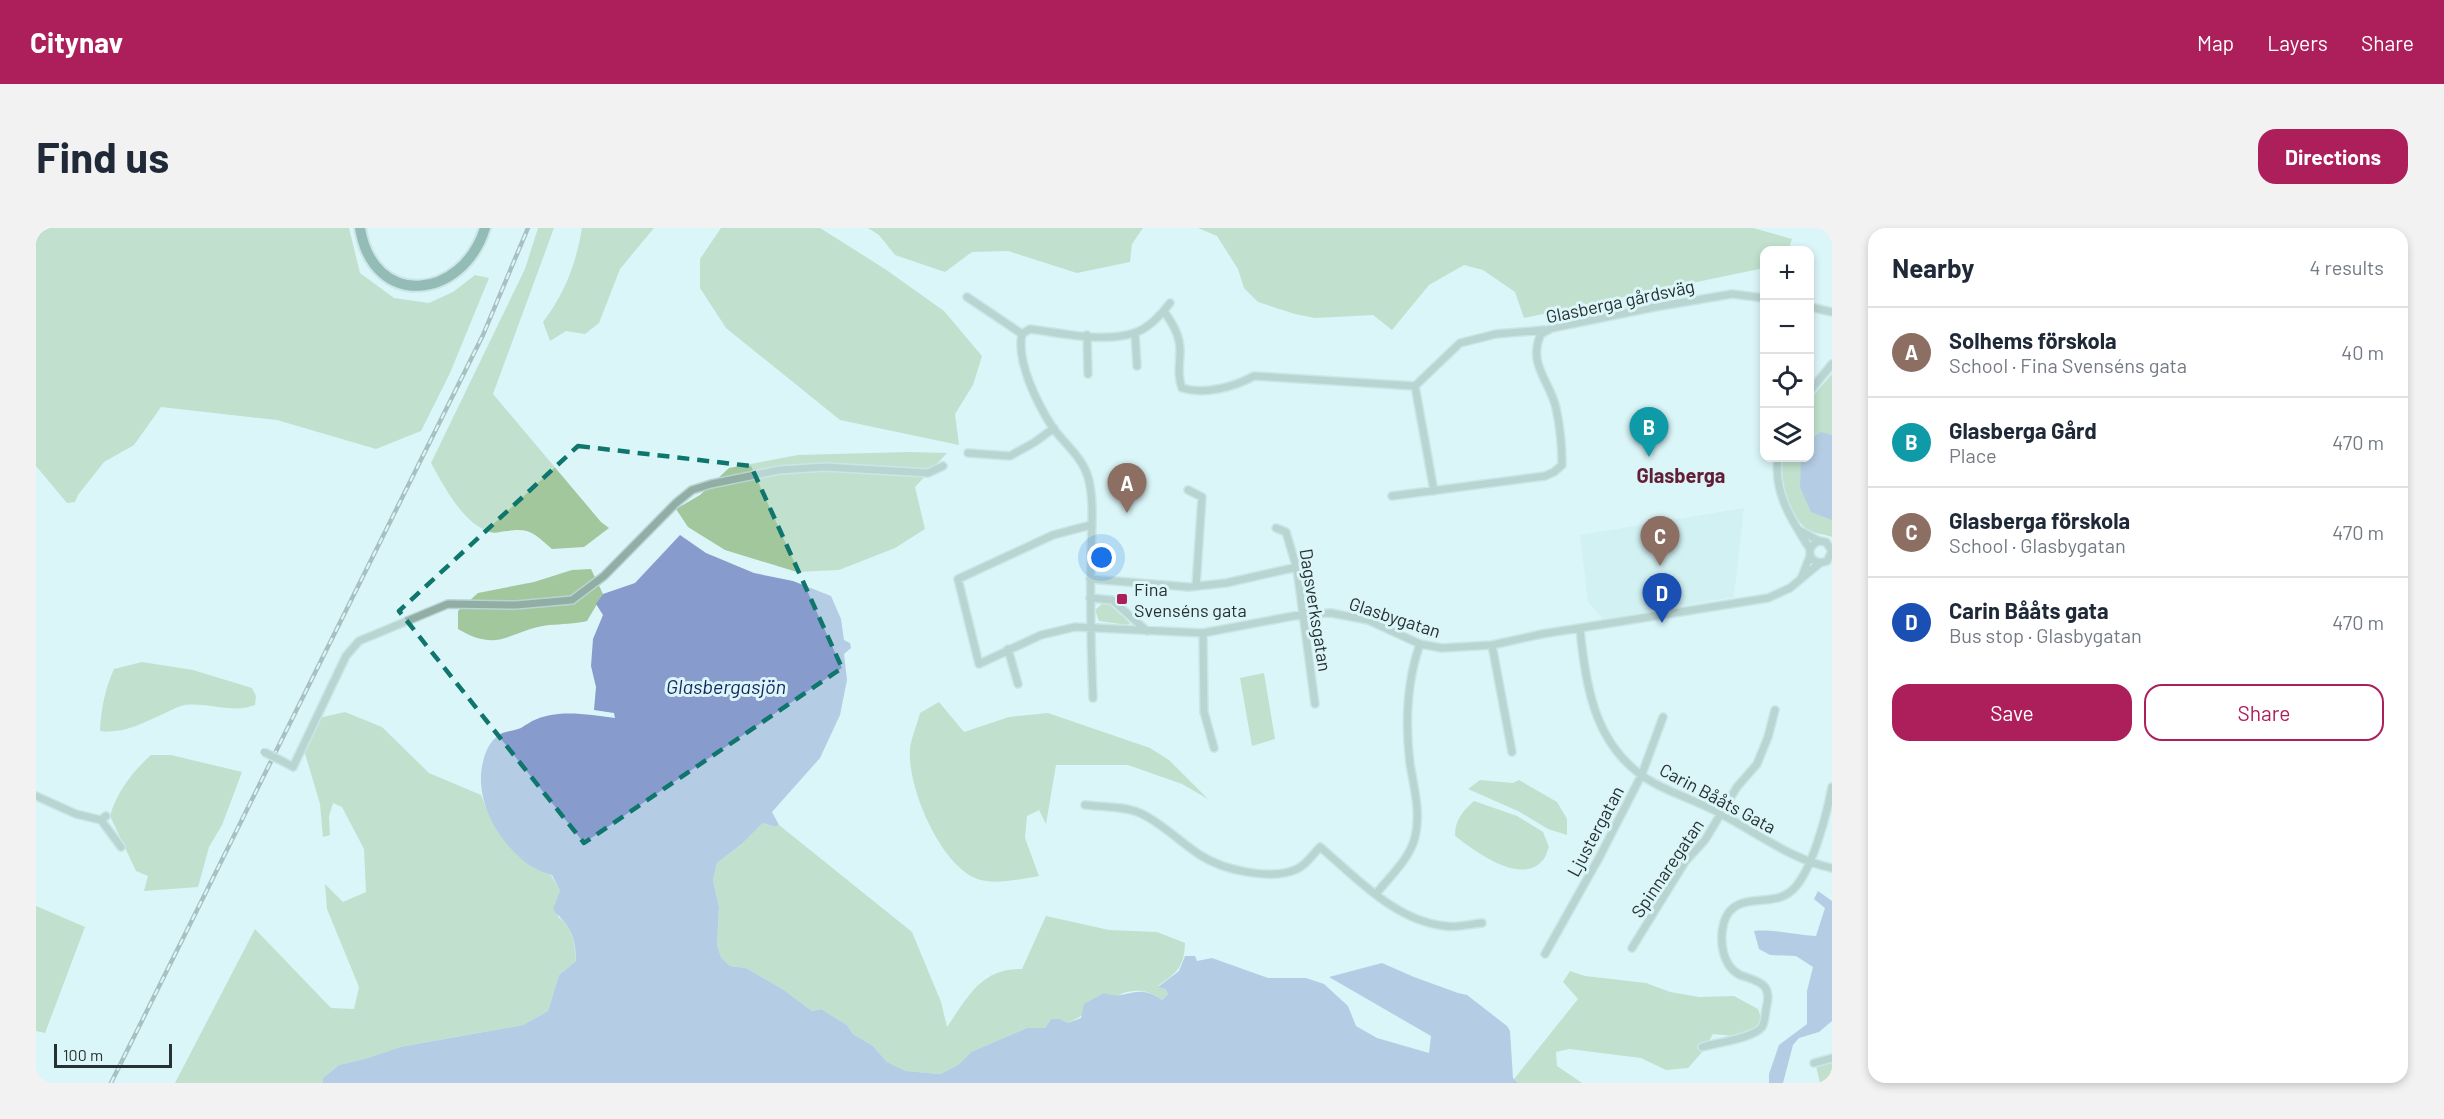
<!DOCTYPE html>
<html lang="en">
<head>
<meta charset="utf-8">
<style>
  body { margin:0; font-family:Barlow,sans-serif; background:#f2f2f3; color:#1f2937 }
  .controls { position:absolute; right:18px; top:18px; display:grid; overflow:hidden; border-radius:12px; box-shadow:0 3px 9px #0003 }
  .controls button { width:54px; height:54px; display:grid; place-items:center; padding:0; border:0; border-bottom:2px solid #e0e1e3; background:#fff; color:#1f2937; font:30px sans-serif }
  .scale { position:absolute; left:18px; bottom:15px; width:118px; box-sizing:border-box; padding-left:6px; border:3px solid #263132; border-top:0; font-size:16px; line-height:21px; white-space:nowrap; color:#263132; -webkit-text-stroke:4px #dbf5f8; paint-order:stroke }
  .you { position:absolute; left:1066px; top:330px; width:21px; height:21px; margin:-15px; border:4px solid #fff; border-radius:50%; background:#1a73e8; box-shadow:0 0 0 9px #1a73e833 }
  .badge { display:grid; place-items:center; width:39px; height:39px; border-radius:50%; background:#ad1f5a; color:#fff; font-size:20px; font-weight:700 }
  .pin { position:absolute; translate:-50% -50px; filter:drop-shadow(0 2px 3px #0008) }
  .pin::after { content:''; position:absolute; top:32px; width:21px; height:18px; background:inherit; clip-path:polygon(0 0,100% 0,50% 100%) }
  .list { margin:0; padding:0; list-style:none }
  h2 { display:flex; justify-content:space-between; align-items:center; height:78px; margin:0; padding:0 24px; font-size:26px }
  h2 small { font-size:20px; font-weight:400; color:#747a83 }
  .list li { display:grid; grid-template-columns:39px 1fr auto; gap:18px; align-items:center; box-sizing:border-box; height:90px; padding:0 24px; border-top:2px solid #e0e1e3 }
  .list b { display:block; font-size:22px; white-space:nowrap }
  .list p { margin:0; font-size:20px; white-space:nowrap; color:#747a83 }
  .list em { font-size:20px; font-style:normal; color:#747a83 }
  .actions { display:flex; gap:12px; padding:18px 24px }
  .actions a { flex:1; padding:14px 0; border:2px solid #ad1f5a; border-radius:18px; text-align:center; font-size:21px; color:#ad1f5a }
  .actions .main { background:#ad1f5a; color:#fff }
  .icon { flex:none; width:33px; height:33px; fill:none; stroke:currentColor; stroke-width:2; stroke-linecap:round; stroke-linejoin:round }
  .map { position:relative; flex:none; width:1796px; height:855px; overflow:hidden; border-radius:18px }
  header { display:flex; align-items:center; gap:36px; box-sizing:border-box; height:84px; padding:0 30px; background:#ad1f5a; color:#fff }
  header strong { font-size:28px }
  nav { display:flex; gap:33px; margin-inline-start:auto; font-size:21px }
  .intro { display:flex; align-items:center; justify-content:space-between; box-sizing:border-box; height:144px; padding:0 36px }
  h1 { margin:0; font-size:42px }
  .button { padding:15px 27px; border-radius:18px; background:#ad1f5a; color:#fff; font-size:21px; font-weight:700 }
  main { display:flex; gap:36px; padding:0 36px }
  aside { flex:1; background:#fff; border-radius:18px; box-shadow:0 3px 9px #0003 }
  .map>svg:first-child { display:block }
  .built { fill:#c7ebee }
  .green { fill:#a2c79c }
  .water { fill:#879bcd }
  .lines { fill:none; stroke-linecap:round; stroke-linejoin:round }
  .street-casing { stroke:#bad2d4; stroke-width:10 }
  .primary-casing { stroke:#bad2d4; stroke-width:14 }
  .street { stroke:#91aea4; stroke-width:7 }
  .primary { stroke:#3f7767; stroke-width:10 }
  .rail-casing { stroke:#6e7f80; stroke-width:4.5 }
  .rail { stroke:#dbf5f8; stroke-width:2; stroke-dasharray:7; stroke-linecap:butt }
  .street-bridge-casing { stroke:#bad2d4; stroke-width:10; stroke-linecap:butt }
  .street-bridge { stroke:#91aea4; stroke-width:7 }
  .marked { fill:none; stroke:#0f766e; stroke-width:4.5; stroke-dasharray:12 8; stroke-linejoin:round }
  .poi-dot { fill:#ad1f5a; stroke:#dbf5f8; stroke-width:2 }
  .labels { text-anchor:middle; dominant-baseline:central; stroke-width:6; stroke-linejoin:round; paint-order:stroke }
  .street-label { font-size:18px; fill:#263132; stroke:#dbf5f8 }
  .poi-label { font-size:18px; fill:#263132; stroke:#dbf5f8; text-anchor:start }
  .neighbourhood-label { font-size:20px; font-weight:bold; fill:#621e36; stroke:#dbf5f8 }
  .water-label { font-size:20px; font-style:italic; fill:#13245e; stroke:#dbf5f8 }
</style>
</head>
<body>
<header>
<strong>Citynav</strong>
<nav><a>Map</a><a>Layers</a><a>Share</a></nav>
</header>
<div class="intro"><h1>Find us</h1><a class="button">Directions</a></div>
<main>
<div class="map">
<svg width="1796" height="855" viewBox="0 0 1796 855">
  <rect width="100%" height="100%" fill="#dbf5f8"/>
  <path class="built" d="M 1708,280 L 1698,369 L 1567,391 L 1552,374 L 1544,307 Z"/>
  <path class="green" d="M 0,0 L 313,0 L 324,45 L 358,70 L 393,75 L 417,64 L 439,47 L 453,50 L 414,145 L 385,203 L 340,221 L 241,192 L 125,179 L 98,217 L 68,234 L 42,267 L 39,274 L 31,275 L 0,238 Z
    M 502,0 L 518,0 L 457,166 L 565,294 L 573,300 L 548,319 L 516,321 C 500,307 494,299 472,303 C 466,303 459,306 454,304 C 427,296 408,258 395,235 L 489,41 Z
    M 546,0 L 618,0 L 584,41 L 563,95 L 549,106 L 530,103 L 514,113 L 507,94 C 529,65 540,36 546,0 Z
    M 685,0 L 784,0 L 849,41 L 908,83 L 946,128 L 937,157 L 919,186 L 923,217 L 804,192 L 690,100 L 664,60 L 664,31 Z
    M 832,0 L 1107,0 L 1096,16 L 1094,34 L 1041,45 L 972,23 L 936,24 L 909,44 L 859,27 L 843,7 Z
    M 1162,0 L 1717,0 L 1756,11 L 1752,22 L 1728,22 L 1728,40 L 1488,90 L 1479,64 L 1447,42 L 1428,37 L 1393,57 L 1356,102 L 1337,87 L 1279,90 L 1259,86 L 1222,74 L 1208,60 L 1202,41 L 1181,8 Z
    M 1796,146 L 1796,309 C 1789,306 1780,306 1773,302 C 1753,292 1743,250 1747,230 L 1774,230 L 1774,171 Z
    M 872,224 L 911,225 L 879,259 L 889,301 L 859,320 L 803,342 L 761,344 L 689,322 L 652,299 L 640,281 L 664,267 L 693,240 L 762,227 Z
    M 555,341 L 567,366 L 551,393 C 538,396 526,396 513,397 C 473,402 464,426 422,401 L 422,383 L 442,365 L 498,354 L 536,342 Z
    M 1067,375 L 1073,376 L 1094,395 L 1092,397 L 1063,393 L 1059,382 Z
    M 106,434 L 157,442 L 216,460 L 220,468 L 219,477 C 197,486 172,474 149,477 C 142,478 134,483 127,486 C 107,495 88,506 64,503 C 65,481 69,461 78,441 Z
    M 1228,445 L 1239,511 L 1216,518 L 1204,450 Z
    M 903,474 L 928,504 L 973,489 L 1012,485 L 1114,520 L 1133,532 L 1172,571 L 1146,556 L 1092,537 L 1020,537 L 1010,596 L 1003,582 L 991,588 L 989,610 L 1003,648 C 983,651 958,658 939,650 C 903,634 871,558 874,521 C 875,510 881,497 884,485 Z
    M 309,484 L 346,499 L 393,545 L 445,567 L 455,591 L 498,640 L 515,647 L 524,663 L 522,689 C 537,698 539,717 540,733 L 523,747 L 512,783 L 487,797 L 364,819 L 332,830 L 303,837 L 287,850 L 287,855 L 139,855 L 219,701 L 295,780 L 318,781 L 323,759 L 291,681 L 289,656 L 307,674 L 330,664 L 328,621 L 306,579 L 297,575 L 293,588 L 294,607 L 287,609 L 284,576 L 268,522 L 283,490 Z
    M 115,527 L 135,527 L 206,544 L 186,597 L 173,619 L 162,659 L 108,663 L 112,648 L 100,643 L 74,588 C 81,564 96,544 115,527 Z
    M 1444,552 L 1477,555 L 1483,552 L 1521,574 L 1531,591 L 1531,607 L 1512,601 L 1482,583 L 1432,561 Z
    M 1438,573 L 1481,588 L 1507,604 L 1513,619 C 1511,623 1510,629 1507,632 C 1485,659 1438,622 1419,608 C 1419,592 1426,584 1438,573 Z
    M 727,595 L 739,599 L 743,597 L 876,704 L 905,774 L 911,799 C 932,769 945,740 986,741 L 1010,688 L 1073,702 L 1121,704 L 1149,715 C 1148,740 1141,744 1122,758 L 1129,761 L 1132,766 L 1126,772 C 1094,746 1061,782 1032,795 L 1024,791 L 1015,791 L 1009,800 L 991,800 L 935,824 L 922,837 L 904,846 L 870,843 L 851,834 L 837,818 L 817,806 L 811,797 L 785,781 L 776,783 L 748,762 L 710,740 L 694,738 L 685,729 L 681,717 L 683,679 L 677,652 L 681,635 L 707,615 Z
    M 0,678 L 49,699 L 9,805 L 0,803 Z
    M 1534,743 L 1549,748 L 1610,755 L 1634,764 L 1663,769 L 1698,768 L 1722,781 L 1728,798 L 1718,810 L 1677,806 L 1668,822 L 1652,840 L 1630,842 L 1605,830 L 1533,821 L 1520,824 L 1521,838 L 1546,855 L 1482,855 L 1478,851 L 1542,771 L 1527,754 Z
    M 1796,827 L 1796,855 L 1784,855 L 1780,838 Z"/>
  <path class="water" d="M 1785,204 L 1796,207 L 1796,292 L 1775,284 L 1764,259 L 1765,230 L 1774,230 L 1774,212 Z
    M 644,307 L 670,325 L 718,345 L 757,353 L 795,368 L 805,391 L 808,412 L 814,415 L 815,420 L 808,426 L 811,452 L 804,487 L 784,530 L 736,584 L 743,597 L 739,599 L 727,595 L 707,615 L 681,635 L 677,652 L 683,679 L 681,717 L 685,729 L 694,738 L 710,740 L 748,762 L 776,783 L 785,781 L 811,797 L 817,806 L 837,818 L 851,834 L 870,843 L 904,846 L 922,837 L 935,824 L 991,800 L 1009,800 L 1015,791 L 1024,791 L 1032,795 L 1045,790 L 1048,776 L 1068,765 C 1089,774 1101,753 1126,772 L 1132,766 L 1129,761 L 1122,759 L 1143,743 L 1149,728 L 1159,728 L 1161,733 L 1176,730 L 1232,750 L 1270,750 L 1288,756 L 1312,778 L 1320,798 L 1341,810 L 1393,825 L 1395,808 L 1293,749 L 1346,735 L 1378,749 L 1422,765 L 1431,767 L 1471,798 L 1474,803 L 1477,850 L 1482,855 L 287,855 L 287,850 L 303,837 L 332,830 L 364,819 L 487,797 L 512,783 L 523,747 L 540,733 C 540,720 538,707 530,696 C 526,690 521,687 517,681 L 524,663 L 516,647 C 510,645 503,643 498,640 C 465,620 437,573 447,534 C 449,524 454,513 463,507 C 469,503 478,503 485,500 C 490,497 495,493 501,491 C 525,481 554,487 579,490 L 578,485 L 558,482 L 560,459 L 555,438 L 557,411 L 567,387 L 560,376 L 567,366 L 599,355 Z
    M 1782,663 L 1796,673 L 1796,793 L 1783,804 L 1763,810 L 1757,817 L 1747,855 L 1733,855 L 1733,846 L 1743,817 L 1771,796 L 1771,763 L 1777,739 L 1760,728 L 1734,727 L 1723,721 L 1718,703 C 1739,701 1759,707 1780,708 L 1789,680 L 1778,671 Z"/>
  <g class="lines">
    <g class="street-casing">
      <path id="street" d="M 931,69 L 986,106
        M 1774,79 L 1796,84
        M 1128,83 C 1136,95 1144,107 1144,122 C 1144,136 1141,146 1146,160 C 1169,167 1198,159 1218,148 L 1379,158 L 1424,115 L 1460,106 L 1508,102
        M 1099,105 L 1101,138
        M 986,106 C 980,134 1002,177 1017,200 C 1029,216 1046,229 1052,249 C 1059,274 1055,305 1055,331 C 1054,378 1055,423 1057,470
        M 986,106 L 994,101 C 1023,105 1069,115 1098,105 C 1112,101 1126,86 1134,75
        M 1051,107 L 1052,146
        M 1379,158 L 1398,263
        M 1774,163 L 1796,136
        M 932,225 L 974,228 L 999,214 L 1018,200
        M 1742,230 C 1737,264 1756,293 1774,321
        M 1152,262 L 1166,269 L 1160,358
        M 1356,268 L 1509,248 L 1518,244 L 1526,237 C 1526,219 1524,198 1520,180 C 1514,153 1491,136 1505,106 L 1516,100 L 1619,79 L 1696,66 L 1728,70
        M 1055,297 L 1017,307 L 922,351 L 943,436 L 1005,407 L 1039,399 L 1167,405 L 1268,386 L 1295,385 L 1332,392 L 1384,416 L 1406,420 L 1456,417 L 1506,406 L 1732,370 L 1754,360 L 1784,335
        M 1240,300 L 1250,304 L 1261,341 L 1279,476
        M 1763,302 L 1783,313 L 1790,314 L 1796,323
        M 1783,313 C 1766,320 1775,340 1791,333 L 1796,323
        M 1054,351 L 1153,359 L 1190,355 L 1261,339
        M 1765,351 L 1774,328
        M 1054,370 L 1076,372 L 1111,403
        M 1544,401 C 1550,462 1560,523 1618,555 C 1640,567 1664,574 1685,586 C 1721,605 1756,632 1796,640
        M 1167,405 L 1168,484 L 1178,520
        M 1456,417 L 1476,524
        M 972,421 L 982,456
        M 248,534 L 257,539 L 310,428 L 323,413 L 412,376 L 480,377 L 536,372 L 568,348 L 640,275 L 656,262 L 675,256 L 743,242 L 789,239 L 892,245 L 907,238
        M 0,568 L 40,586 L 65,592 L 70,588
        M 1049,577 C 1066,579 1088,578 1104,585 C 1126,595 1144,614 1164,627 C 1187,642 1235,653 1261,641 C 1271,636 1277,626 1284,619 C 1320,649 1359,693 1409,698 C 1421,700 1434,696 1446,695
        M 65,592 L 85,619
        M 1340,666 C 1353,649 1374,631 1379,609 C 1385,586 1378,559 1374,536 C 1369,495 1370,456 1384,416
        M 1596,720 L 1649,634 L 1669,612 L 1701,559 L 1721,536 L 1732,509 L 1739,482
        M 1509,726 L 1564,628 L 1606,546 L 1627,489
        M 1666,819 C 1680,815 1718,810 1726,799 C 1729,794 1729,787 1730,781 C 1732,774 1733,765 1729,759 C 1723,752 1712,750 1704,747 C 1686,738 1683,712 1688,694 C 1698,662 1734,680 1754,664 C 1775,649 1791,585 1796,559
        M 1778,835 L 1796,830"/>
    </g>
    <g class="primary-casing">
      <path id="primary" d="M 324,0 C 337,81 426,73 449,0"/>
    </g>
    <use href="#street" class="street"/>
    <use href="#primary" class="primary"/>
    <g class="rail-casing">
      <path id="rail" d="M 75,855 L 447,107 L 492,0"/>
    </g>
    <use href="#rail" class="rail"/>
    <g class="street-bridge-casing">
      <path id="street-bridge" d="M 228,524 L 248,534"/>
    </g>
    <use href="#street-bridge" class="street-bridge"/>
  </g>
  <path d="M0 0H1796V855H0ZM 542,218 L 715,238 L 806,440 L 548,615 L 363,383 Z" fill="#dbf5f8" fill-opacity=".55" fill-rule="evenodd"/>
  <path class="marked" d="M 542,218 L 715,238 L 806,440 L 548,615 L 363,383 Z"/>
  <rect class="poi-dot" x="1080" y="365" width="12" height="12" rx="3"/>
  <g class="labels">
    <g class="street-label">
      <text transform="translate(1584 73) rotate(-12)">Glasberga gårdsväg</text>
      <text transform="translate(1280 382) rotate(81)">Dagsverksgatan</text>
      <text transform="translate(1359 389) rotate(18)">Glasbygatan</text>
      <text transform="translate(1682 570) rotate(28)">Carin Bååts Gata</text>
      <text transform="translate(1559 603) rotate(-62)">Ljustergatan</text>
      <text transform="translate(1631 640) rotate(-56)">Spinnaregatan</text>
    </g>
    <g class="poi-label">
      <text x="1098" y="361">Fina<tspan x="1098" dy="21">Svenséns gata</tspan></text>
    </g>
    <g class="neighbourhood-label">
      <text x="1645" y="247">Glasberga</text>
    </g>
    <g class="water-label">
      <text x="690" y="458">Glasbergasjön</text>
    </g>
  </g>
</svg>
<div class="controls">
<button>+</button>
<button>−</button>
<button><svg class="icon" aria-label="locate" viewBox="0 0 24 24"><circle cx="12" cy="12" r="6"/><path d="M12 2v4M12 18v4M2 12h4M18 12h4"/></svg></button>
<button><svg class="icon" aria-label="layers" viewBox="0 0 24 24"><path d="M12 4l9 5-9 5-9-5zM3 14l9 5 9-5"/></svg></button>
</div>
<div class="scale">100 m</div>
<div class="you"></div>
<div class="pin badge" style="left:1091px;top:285px;background:#8d6e63">A</div>
<div class="pin badge" style="left:1613px;top:229px;background:#0f9aa8">B</div>
<div class="pin badge" style="left:1624px;top:338px;background:#8d6e63">C</div>
<div class="pin badge" style="left:1626px;top:395px;background:#1a4fb4">D</div>
</div>
<aside>
<h2>Nearby<small>4 results</small></h2>
<ul class="list">
<li><span class="badge" style="background:#8d6e63">A</span><div><b>Solhems förskola</b><p>School · Fina Svenséns gata</p></div><em>40 m</em></li>
<li><span class="badge" style="background:#0f9aa8">B</span><div><b>Glasberga Gård</b><p>Place</p></div><em>470 m</em></li>
<li><span class="badge" style="background:#8d6e63">C</span><div><b>Glasberga förskola</b><p>School · Glasbygatan</p></div><em>470 m</em></li>
<li><span class="badge" style="background:#1a4fb4">D</span><div><b>Carin Bååts gata</b><p>Bus stop · Glasbygatan</p></div><em>470 m</em></li>
</ul>
<div class="actions"><a class="main">Save</a><a>Share</a></div>
</aside>
</main>
</body>
</html>
